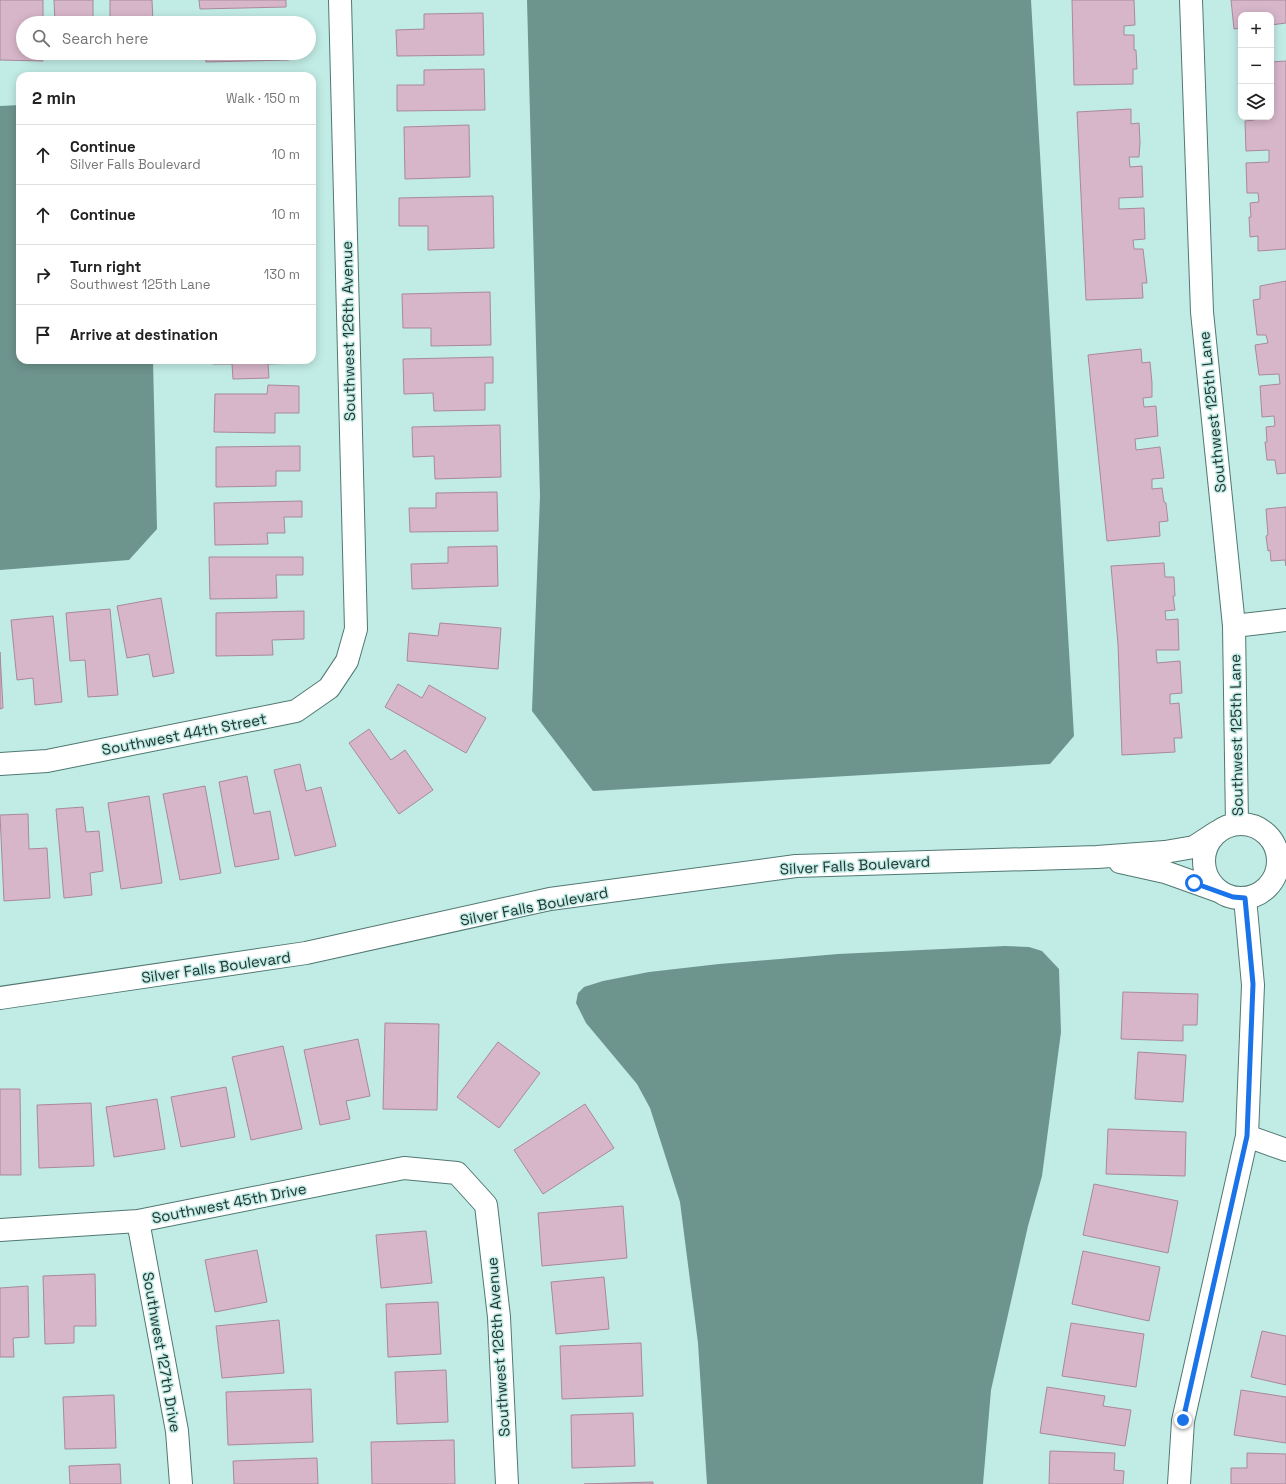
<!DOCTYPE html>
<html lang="en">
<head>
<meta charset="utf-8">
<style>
  body { margin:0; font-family:"Space Grotesk",sans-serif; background:#f6f6f6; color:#222 }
  .controls { position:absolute; right:12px; top:12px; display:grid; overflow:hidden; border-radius:8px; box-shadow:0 2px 10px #0003 }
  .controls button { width:36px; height:36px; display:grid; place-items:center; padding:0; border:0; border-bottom:1px solid #e0e0e0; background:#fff; color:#222; font:20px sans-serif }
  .stop { position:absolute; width:12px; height:12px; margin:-9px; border:3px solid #1a73e8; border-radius:50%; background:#fff }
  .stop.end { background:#1a73e8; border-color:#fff; box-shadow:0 1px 4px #0008 }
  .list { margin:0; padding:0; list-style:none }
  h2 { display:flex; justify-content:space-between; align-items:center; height:52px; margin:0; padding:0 16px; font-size:17px }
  h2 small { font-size:13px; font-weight:400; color:#767676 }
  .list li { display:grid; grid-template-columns:26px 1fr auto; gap:12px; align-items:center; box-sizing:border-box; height:60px; padding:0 16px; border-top:1px solid #e0e0e0 }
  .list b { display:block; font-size:15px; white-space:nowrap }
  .list p { margin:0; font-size:13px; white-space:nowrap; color:#767676 }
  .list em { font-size:13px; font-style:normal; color:#767676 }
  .icon { flex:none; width:22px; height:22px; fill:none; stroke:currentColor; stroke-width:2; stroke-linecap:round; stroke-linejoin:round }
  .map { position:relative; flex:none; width:1286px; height:1484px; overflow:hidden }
  .search { position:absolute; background:#fff; box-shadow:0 2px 10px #0003; left:16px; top:16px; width:300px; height:44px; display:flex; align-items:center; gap:10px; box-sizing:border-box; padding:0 14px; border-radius:22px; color:#767676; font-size:15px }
  .panel { position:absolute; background:#fff; box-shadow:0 2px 10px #0003; left:16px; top:72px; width:300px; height:292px; border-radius:12px }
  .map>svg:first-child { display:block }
  .water { fill:#6e948e }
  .building { fill:#d7b6c9; stroke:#a8899b }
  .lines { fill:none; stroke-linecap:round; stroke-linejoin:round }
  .minor-casing { stroke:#517872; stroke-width:24 }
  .minor { stroke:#fff; stroke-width:22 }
  .route { stroke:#1a73e8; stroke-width:5 }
  .labels { text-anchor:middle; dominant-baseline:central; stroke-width:3; stroke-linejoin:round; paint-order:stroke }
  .street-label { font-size:15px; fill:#243432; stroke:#c1ece5 }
</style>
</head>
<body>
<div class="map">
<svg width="1286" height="1484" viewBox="0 0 1286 1484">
  <rect width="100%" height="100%" fill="#c1ece5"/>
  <path class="water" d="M 527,0 L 1031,0 L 1074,736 L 1050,764 L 593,791 L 532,711 L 540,496 Z
    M 20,105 L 20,360 L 153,360 L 157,529 L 129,560 L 0,570 L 0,106 Z
    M 1005,946 L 1029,947 L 1042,951 L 1059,969 L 1061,1032 L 1042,1176 L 1028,1226 L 991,1390 L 983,1484 L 707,1484 L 698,1343 L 680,1202 L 650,1108 L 637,1084 L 586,1023 L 576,1003 L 578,993 L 584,987 L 603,981 L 649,972 L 719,964 L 838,954 Z"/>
  <path class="building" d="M 0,0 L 43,0 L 43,23 L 23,23 L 23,53 L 43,53 L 43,61 L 0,60 Z
    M 54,0 L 93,0 L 93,23 L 55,23 Z
    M 110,0 L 152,0 L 153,23 L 110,23 Z
    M 199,0 L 286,0 L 286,7 L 200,9 Z
    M 1072,0 L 1134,0 L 1135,25 L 1124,26 L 1124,35 L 1134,35 L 1134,50 L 1136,50 L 1137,69 L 1133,69 L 1133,84 L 1074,85 Z
    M 1231,0 L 1286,0 L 1286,23 L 1271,25 L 1271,15 L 1241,15 L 1241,28 L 1234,29 Z
    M 483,13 L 484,55 L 397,56 L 396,30 L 424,29 L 424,14 Z
    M 205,53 L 289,53 L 289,60 L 206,62 Z
    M 1286,61 L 1286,249 L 1258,251 L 1258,236 L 1250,237 L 1249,217 L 1251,217 L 1250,203 L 1259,202 L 1258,193 L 1247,193 L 1246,163 L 1269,162 L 1269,150 L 1246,151 L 1245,121 L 1255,120 L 1255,117 L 1271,117 L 1271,62 Z
    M 484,69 L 485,110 L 397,111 L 397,85 L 424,85 L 424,70 Z
    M 1131,109 L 1131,124 L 1139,123 L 1140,142 L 1139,157 L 1129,157 L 1130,167 L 1142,166 L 1143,197 L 1119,198 L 1119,209 L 1144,208 L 1145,239 L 1133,240 L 1134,249 L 1143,249 L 1147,283 L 1142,283 L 1143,298 L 1086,300 L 1077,112 Z
    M 469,125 L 470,177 L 405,179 L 404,127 Z
    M 493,196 L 494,248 L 428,250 L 428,226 L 399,226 L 399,198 Z
    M 1286,281 L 1286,473 L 1277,474 L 1275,460 L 1267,460 L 1265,442 L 1267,442 L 1266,427 L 1275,426 L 1274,416 L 1262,417 L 1260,386 L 1280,384 L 1279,374 L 1259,375 L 1255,345 L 1268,343 L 1266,335 L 1257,335 L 1253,300 L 1260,299 L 1260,286 Z
    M 490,292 L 491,345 L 431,346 L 431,328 L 403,328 L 402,294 Z
    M 1141,349 L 1142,363 L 1150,362 L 1152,383 L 1152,397 L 1143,398 L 1144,407 L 1156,406 L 1158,436 L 1135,439 L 1136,450 L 1160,447 L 1164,478 L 1152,479 L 1152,489 L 1162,488 L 1164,502 L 1166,503 L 1168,521 L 1159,522 L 1160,536 L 1107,541 L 1088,355 Z
    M 493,357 L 493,383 L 485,383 L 485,410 L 434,411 L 433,393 L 404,394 L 403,359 Z
    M 213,360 L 301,360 L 301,363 L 268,364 L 269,378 L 233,379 L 232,364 L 213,364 Z
    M 268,385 L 299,386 L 299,413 L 275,413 L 275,433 L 214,432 L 215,394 L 267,394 Z
    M 500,425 L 501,477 L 435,479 L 434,456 L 413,457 L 412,427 Z
    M 300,446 L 300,471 L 276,471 L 276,486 L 216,487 L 216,447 Z
    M 497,492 L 498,531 L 410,532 L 409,508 L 436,508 L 436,493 Z
    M 302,501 L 302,517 L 284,517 L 285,533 L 267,533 L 268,544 L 215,545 L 214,503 Z
    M 1286,507 L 1286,566 L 1285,560 L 1271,561 L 1270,550 L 1268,551 L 1266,536 L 1268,535 L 1266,509 Z
    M 497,546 L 498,586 L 412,589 L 411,564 L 448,563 L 448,547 Z
    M 209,557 L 303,557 L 303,575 L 276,575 L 277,598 L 210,599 Z
    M 1164,563 L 1165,577 L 1174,577 L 1175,596 L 1173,596 L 1175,610 L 1165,611 L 1166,620 L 1178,619 L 1179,650 L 1156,650 L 1157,663 L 1180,661 L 1182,693 L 1170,694 L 1170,704 L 1179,703 L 1182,738 L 1174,738 L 1175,752 L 1122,755 L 1118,644 L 1111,566 Z
    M 161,598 L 174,673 L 153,677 L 149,654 L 127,658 L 117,606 Z
    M 110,609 L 118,695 L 88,697 L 85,660 L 70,661 L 66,613 Z
    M 304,611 L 304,639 L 272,640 L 273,655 L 216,656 L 216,613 Z
    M 53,616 L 62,702 L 35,705 L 33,678 L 17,680 L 11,620 Z
    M 440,623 L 501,628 L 498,669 L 407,661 L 409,633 L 438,636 Z
    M 0,652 L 3,708 L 0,709 Z
    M 398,684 L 422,698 L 429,685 L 486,718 L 466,753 L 385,707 Z
    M 369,729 L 391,760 L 405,750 L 433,790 L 399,814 L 349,743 Z
    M 300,764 L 306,791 L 321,787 L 336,846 L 295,856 L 274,770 Z
    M 247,776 L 254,814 L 270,811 L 279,859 L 235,867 L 219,782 Z
    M 205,786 L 221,873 L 180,880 L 163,794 Z
    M 149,796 L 162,883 L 121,889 L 108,803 Z
    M 83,807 L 86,832 L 99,831 L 103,871 L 90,873 L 92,895 L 64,898 L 56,809 Z
    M 28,814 L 29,849 L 47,848 L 50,898 L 4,901 L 0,815 Z
    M 1123,992 L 1198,994 L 1197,1025 L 1183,1025 L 1183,1041 L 1121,1039 Z
    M 385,1023 L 439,1024 L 437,1110 L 383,1109 Z
    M 358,1039 L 370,1096 L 346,1101 L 350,1119 L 320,1125 L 304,1050 Z
    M 498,1042 L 540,1073 L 499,1128 L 457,1097 Z
    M 283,1046 L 302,1129 L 251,1140 L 232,1057 Z
    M 1138,1052 L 1186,1055 L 1183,1102 L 1135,1099 Z
    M 226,1087 L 235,1137 L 181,1147 L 171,1097 Z
    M 0,1089 L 20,1089 L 21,1175 L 0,1175 Z
    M 157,1099 L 165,1149 L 114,1157 L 106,1107 Z
    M 91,1103 L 94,1166 L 39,1168 L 37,1105 Z
    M 585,1104 L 614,1148 L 543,1194 L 514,1150 Z
    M 1108,1129 L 1186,1132 L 1185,1176 L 1106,1174 Z
    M 1094,1184 L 1178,1201 L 1168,1253 L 1083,1235 Z
    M 623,1206 L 627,1258 L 542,1266 L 538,1213 Z
    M 426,1231 L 432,1283 L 381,1288 L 376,1235 Z
    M 257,1250 L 267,1302 L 215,1312 L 205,1260 Z
    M 1083,1251 L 1160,1267 L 1149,1321 L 1072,1304 Z
    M 95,1274 L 96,1326 L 74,1326 L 74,1343 L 45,1344 L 43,1276 Z
    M 604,1277 L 609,1329 L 556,1334 L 551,1282 Z
    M 28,1286 L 29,1337 L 13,1338 L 14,1357 L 0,1357 L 0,1288 Z
    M 438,1302 L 441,1354 L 388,1357 L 386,1304 Z
    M 279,1320 L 284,1373 L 222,1378 L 216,1326 Z
    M 1071,1323 L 1144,1334 L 1136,1387 L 1062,1376 Z
    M 1262,1331 L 1286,1336 L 1286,1385 L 1251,1377 Z
    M 641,1343 L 643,1396 L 562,1399 L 560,1346 Z
    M 446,1370 L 448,1422 L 397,1424 L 395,1372 Z
    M 1047,1387 L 1105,1396 L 1103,1406 L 1131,1410 L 1125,1446 L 1040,1433 Z
    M 311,1389 L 313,1442 L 228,1445 L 226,1392 Z
    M 1241,1390 L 1286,1397 L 1286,1443 L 1234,1435 Z
    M 114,1395 L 116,1448 L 65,1449 L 63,1397 Z
    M 633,1413 L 635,1466 L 572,1468 L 571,1415 Z
    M 454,1440 L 455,1484 L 372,1484 L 371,1442 Z
    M 1050,1451 L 1115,1453 L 1114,1470 L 1124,1471 L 1123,1484 L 1049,1484 Z
    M 1247,1453 L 1286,1454 L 1286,1484 L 1231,1484 L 1231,1468 L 1247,1468 Z
    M 317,1458 L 318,1484 L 234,1484 L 233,1461 Z
    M 120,1464 L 121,1484 L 70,1484 L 69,1466 Z
    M 653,1482 L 653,1484 L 584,1484 Z"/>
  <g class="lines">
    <g class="minor-casing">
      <path id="minor" d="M 1191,0 L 1202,312 L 1234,626 L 1237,824
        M 1234,626 L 1286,620
        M 0,764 L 47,761 L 296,711 L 329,688 L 347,661 L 356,629 L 340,0
        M1204 861a37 37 0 1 1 74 0a37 37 0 1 1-74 0Z
        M 1120,862 L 1165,872 L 1221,892
        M 0,998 L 306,953 L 550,899 L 796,866 L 1097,857 L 1165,852 L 1194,847 L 1217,832
        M 1247,1136 L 1286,1150
        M 138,1221 L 177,1431 L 181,1484
        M 0,1230 L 138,1221 L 404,1168 L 457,1173 L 486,1205 L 499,1317 L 507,1484
        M 1179,1484 L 1183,1421 L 1247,1136 L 1253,985 L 1245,898"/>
    </g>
    <use href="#minor" class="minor"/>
  </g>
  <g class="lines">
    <path class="route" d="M 1183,1420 L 1247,1136 L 1253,984 L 1245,898 L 1233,897 L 1194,883"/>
  </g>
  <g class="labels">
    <g class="street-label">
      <text transform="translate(348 331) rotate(-91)">Southwest 126th Avenue</text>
      <text transform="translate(1212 412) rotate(-96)">Southwest 125th Lane</text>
      <text transform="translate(184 734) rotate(-11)">Southwest 44th Street</text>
      <text transform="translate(1236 735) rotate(-91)">Southwest 125th Lane</text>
      <text transform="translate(855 865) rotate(-3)">Silver Falls Boulevard</text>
      <text transform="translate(534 906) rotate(-11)">Silver Falls Boulevard</text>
      <text transform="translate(216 967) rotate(-8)">Silver Falls Boulevard</text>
      <text transform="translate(229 1203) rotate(-11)">Southwest 45th Drive</text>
      <text transform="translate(498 1347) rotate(-94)">Southwest 126th Avenue</text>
      <text transform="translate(162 1352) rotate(80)">Southwest 127th Drive</text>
    </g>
  </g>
</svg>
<div class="controls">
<button>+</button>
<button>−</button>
<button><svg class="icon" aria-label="layers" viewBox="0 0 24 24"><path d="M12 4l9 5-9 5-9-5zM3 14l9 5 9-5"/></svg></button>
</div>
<div class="stop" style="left:1194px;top:883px"></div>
<div class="stop end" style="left:1183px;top:1420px"></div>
<div class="search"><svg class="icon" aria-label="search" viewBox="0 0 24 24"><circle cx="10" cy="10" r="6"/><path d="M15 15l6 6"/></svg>Search here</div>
<section class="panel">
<h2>2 min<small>Walk · 150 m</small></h2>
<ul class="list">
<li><svg class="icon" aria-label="ahead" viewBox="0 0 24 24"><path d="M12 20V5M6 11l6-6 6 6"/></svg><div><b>Continue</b><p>Silver Falls Boulevard</p></div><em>10 m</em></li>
<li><svg class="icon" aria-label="ahead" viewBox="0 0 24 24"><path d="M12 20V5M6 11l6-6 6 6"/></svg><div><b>Continue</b></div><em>10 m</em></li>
<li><svg class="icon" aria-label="right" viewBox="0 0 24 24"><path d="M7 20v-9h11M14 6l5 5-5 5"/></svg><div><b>Turn right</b><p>Southwest 125th Lane</p></div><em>130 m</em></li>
<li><svg class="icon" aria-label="arrive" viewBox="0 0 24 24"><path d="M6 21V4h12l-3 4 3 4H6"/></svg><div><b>Arrive at destination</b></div></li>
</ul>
</section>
</div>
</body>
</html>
